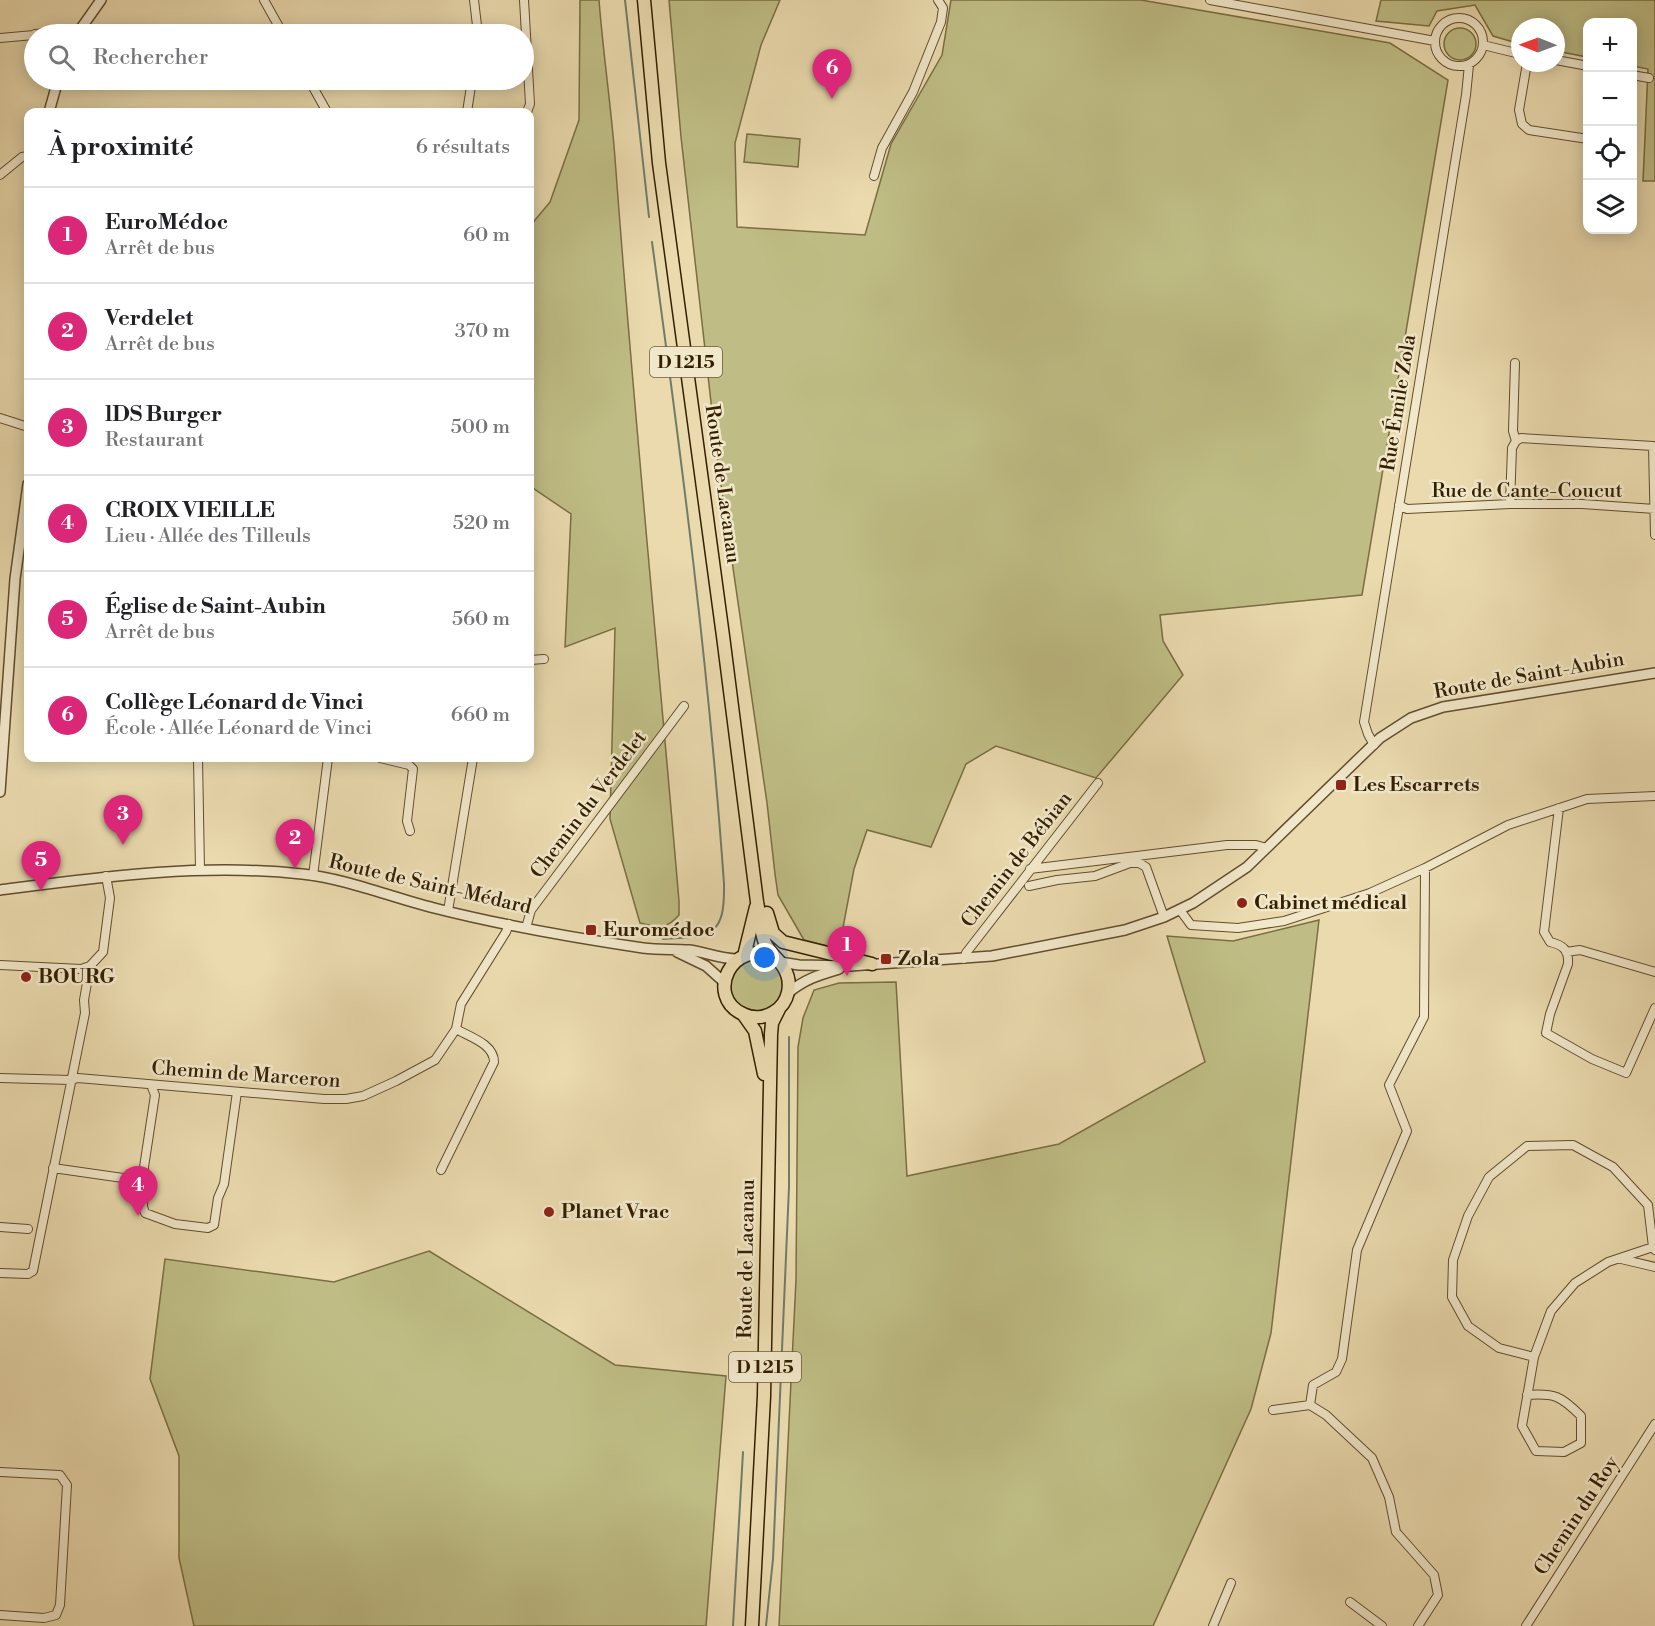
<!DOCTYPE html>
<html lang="fr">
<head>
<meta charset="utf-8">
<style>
  body { margin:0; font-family:"Libre Bodoni",serif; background:#f6f6f6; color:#202124 }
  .controls { position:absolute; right:18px; top:18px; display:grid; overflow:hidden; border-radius:12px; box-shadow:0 3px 15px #0003 }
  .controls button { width:54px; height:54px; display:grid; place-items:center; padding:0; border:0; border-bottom:2px solid #e0e0e0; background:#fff; color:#202124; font:30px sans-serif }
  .compass { position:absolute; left:1511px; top:18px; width:54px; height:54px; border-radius:50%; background:#fff; box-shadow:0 3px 15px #0003; rotate:271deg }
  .you { position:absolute; left:765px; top:958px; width:21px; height:21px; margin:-15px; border:4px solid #fff; border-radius:50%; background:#1a73e8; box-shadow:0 0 0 9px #1a73e833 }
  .badge { display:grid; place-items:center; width:39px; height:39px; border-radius:50%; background:#db2777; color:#fff; font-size:20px; font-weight:700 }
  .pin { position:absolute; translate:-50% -50px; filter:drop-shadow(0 2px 3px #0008) }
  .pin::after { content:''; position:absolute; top:32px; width:21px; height:18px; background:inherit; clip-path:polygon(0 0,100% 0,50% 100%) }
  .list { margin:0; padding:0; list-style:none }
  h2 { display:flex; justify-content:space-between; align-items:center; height:78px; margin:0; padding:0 24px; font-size:26px }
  h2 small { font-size:20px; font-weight:400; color:#757577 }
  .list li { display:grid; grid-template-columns:39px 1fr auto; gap:18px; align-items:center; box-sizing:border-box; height:96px; padding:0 24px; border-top:2px solid #e0e0e0 }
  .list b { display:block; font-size:22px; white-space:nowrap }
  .list p { margin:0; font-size:20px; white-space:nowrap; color:#757577 }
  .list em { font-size:20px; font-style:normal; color:#757577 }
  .icon { flex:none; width:33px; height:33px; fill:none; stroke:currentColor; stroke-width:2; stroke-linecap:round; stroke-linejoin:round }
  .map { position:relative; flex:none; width:1655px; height:1626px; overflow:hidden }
  .search { position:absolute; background:#fff; box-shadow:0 3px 15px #0003; left:24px; top:24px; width:510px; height:66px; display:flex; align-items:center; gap:15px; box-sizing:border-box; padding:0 21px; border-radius:33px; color:#757577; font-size:22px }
  .panel { position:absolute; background:#fff; box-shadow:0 3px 15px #0003; left:24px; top:108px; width:510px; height:654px; border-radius:12px }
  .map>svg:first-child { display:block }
  .green { fill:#bfbd85; stroke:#7a6e42; stroke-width:1.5 }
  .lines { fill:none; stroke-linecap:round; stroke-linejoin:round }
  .stream { stroke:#707c6a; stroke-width:2 }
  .minor-casing { stroke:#624e2c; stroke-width:10 }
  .tertiary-casing { stroke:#624e2c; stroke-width:12 }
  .primary-casing { stroke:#341f00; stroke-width:15 }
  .minor { stroke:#f1e7ca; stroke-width:8 }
  .tertiary { stroke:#f1e7ca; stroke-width:9 }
  .primary { stroke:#eadaae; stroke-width:12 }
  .poi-dot { fill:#8f2418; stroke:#f1e7ca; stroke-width:2 }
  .labels { text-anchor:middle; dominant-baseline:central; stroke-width:5; stroke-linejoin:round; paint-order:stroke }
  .shield { fill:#f1e7ca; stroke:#6d5b3d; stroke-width:1.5 }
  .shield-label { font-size:18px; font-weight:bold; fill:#341f00 }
  .street-label { font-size:20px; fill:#341f00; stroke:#f1e7ca }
  .poi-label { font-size:20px; font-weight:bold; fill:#341f00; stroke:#f1e7ca; text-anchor:start }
</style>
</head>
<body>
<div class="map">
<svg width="1655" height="1626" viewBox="0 0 1655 1626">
  <rect width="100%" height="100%" fill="#eadaae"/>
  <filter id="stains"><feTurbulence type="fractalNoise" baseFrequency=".00333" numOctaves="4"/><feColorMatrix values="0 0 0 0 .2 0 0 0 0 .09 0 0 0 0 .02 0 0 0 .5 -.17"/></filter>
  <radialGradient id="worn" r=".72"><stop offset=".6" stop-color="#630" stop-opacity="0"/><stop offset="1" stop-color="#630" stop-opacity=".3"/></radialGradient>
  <path class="green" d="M 580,0 L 599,0 C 603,53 611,105 615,158 C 633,406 658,653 679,901 L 679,915 C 665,931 658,927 640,923 L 610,819 L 615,628 L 565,647 L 571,514 L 530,486 L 530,226 L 550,202 L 579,120 Z
    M 669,0 L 780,0 L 761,45 L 735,143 L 737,227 L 865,235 L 891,144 L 942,55 L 951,0 L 1141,0 L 1390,43 L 1448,80 L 1362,595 L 1160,615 L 1163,641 L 1183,675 L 1096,778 L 996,746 L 966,764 L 931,847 L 867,830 L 854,869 L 839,949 L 804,940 L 778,895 L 775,874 L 767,803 L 718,464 L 681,137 Z
    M 1381,0 L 1655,0 L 1655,181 L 1643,181 L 1648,69 L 1633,66 L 1632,22 L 1588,22 L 1587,57 L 1556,51 L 1556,27 L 1520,27 L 1520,44 L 1493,36 L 1475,5 L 1437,11 L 1429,26 L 1376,21 Z
    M1444 44a16 16 0 1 1 32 0a16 16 0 1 1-32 0Z
    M 747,134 L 800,139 L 798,167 L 744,162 Z
    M 1319,920 L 1271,1333 L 1251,1409 L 1153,1626 L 779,1626 L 796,1280 L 798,1047 L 803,1018 L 814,990 L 839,983 L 896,982 L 907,1176 L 1059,1144 L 1205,1062 L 1167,936 L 1233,941 Z
    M730 985a27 27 0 1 1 54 0a27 27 0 1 1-54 0Z
    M 429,1251 L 615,1365 L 726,1376 L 706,1626 L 194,1626 L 179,1558 L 179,1456 L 150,1379 L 165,1259 L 334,1282 Z"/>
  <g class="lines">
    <path class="stream" d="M 625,0 L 649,217
      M 652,242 C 681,455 709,669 724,884 C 725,938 711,936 663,939
      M 733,1626 L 743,1452
      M 766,1626 L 773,1559 L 789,1187 L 789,1037"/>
    <g class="minor-casing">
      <path id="minor" d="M 264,0 L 283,34
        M 474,0 L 478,34
        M 524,0 L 530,104 L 527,112
        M 1210,0 L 1435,41
        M1435 42a24 24 0 1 1 48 0a24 24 0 1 1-48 0Z
        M 35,34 L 50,33 L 53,34
        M 271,34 L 280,29
        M 0,38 L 34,35
        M 1483,45 L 1520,54
        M 1556,60 L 1588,66
        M 1527,63 L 1519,110 L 1522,124 L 1529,130 L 1588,139
        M 1632,75 L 1649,78
        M 309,80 L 327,112
        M 467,112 L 472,80
        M 0,175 L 22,157 L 28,156
        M 874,176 L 882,148 L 913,92 L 941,22 L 943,8 L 938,0
        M 1515,363 L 1513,431 L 1516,441
        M 0,418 L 28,427
        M 1510,504 L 1512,448 L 1516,441 L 1521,438 L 1653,446 L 1655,535
        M 1399,505 L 1407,509 L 1510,504 L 1582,504 L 1655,509
        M 530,660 L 544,659
        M 1374,745 L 1368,734 L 1364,722 L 1466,95 L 1469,65
        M 198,758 L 200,870
        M 380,758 L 409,765 L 413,769 L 407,821 L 410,831
        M 1559,808 L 1544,932 L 1550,942 C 1563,945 1569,950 1568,964 L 1550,1014 L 1546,1033 L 1592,1059 L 1626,1073 L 1655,1008
        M 1030,869 L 1227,845 L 1256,845 L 1267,848
        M 313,876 L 328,758
        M 1029,886 L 1057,880 L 1095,876 L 1130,863 L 1139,863 L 1146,867 L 1164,917
        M 1180,910 L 1191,925 L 1238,928 L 1284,921 L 1370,893 L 1425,868 L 1508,825 L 1587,799 L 1655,796
        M 448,911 L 473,758
        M 526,928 L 531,910 L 684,706
        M 1566,952 L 1580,950 L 1655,972
        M 964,959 L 966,953 L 1098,783
        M 0,965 L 81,969 L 90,966
        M 0,1078 L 71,1080 L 78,1078 L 324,1099 L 346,1099 L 363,1096 L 396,1081 L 435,1060 L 456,1029 L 461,1004 L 506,932 L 509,924
        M 151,1085 L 155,1095 L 144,1167 L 143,1206 L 145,1213 L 175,1224 L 208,1228 L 214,1225 L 218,1198 L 224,1184 L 237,1092
        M 53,1168 L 144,1181
        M 441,1170 L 494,1062 C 494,1044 470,1037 456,1029
        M 0,1227 L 28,1229
        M 1621,1259 L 1655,1267
        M 0,1273 L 28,1274 L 33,1271 L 85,1013 L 84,1000 L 90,966 L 103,952 L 110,898 L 106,876
        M 1534,1357 L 1499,1348 L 1468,1326 L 1452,1297 L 1453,1260 L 1468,1216 L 1489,1177 L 1527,1146 L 1573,1145 L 1613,1167 L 1648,1205 L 1653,1247 L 1655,1245
        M 1527,1395 C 1555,1393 1561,1396 1581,1416 L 1581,1443 L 1564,1452 L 1536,1451 L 1522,1426 L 1534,1357 L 1551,1311 L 1575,1283 L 1608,1262 L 1653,1247 L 1655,1250
        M 1310,1405 L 1326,1415 L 1372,1458 L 1389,1497 L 1396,1532 L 1434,1575 L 1438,1595 L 1418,1626
        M 1273,1410 L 1310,1405 L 1313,1385 L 1336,1372 L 1342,1359 L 1357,1250 L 1407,1131 L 1389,1085 L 1424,1017 L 1425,868
        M 0,1472 L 60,1475 L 67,1485 L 60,1605 L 56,1615 L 44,1618 L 0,1615
        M 1350,1602 L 1382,1626
        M 1213,1626 L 1231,1583
        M 1526,1626 L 1655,1424"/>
    </g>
    <g class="tertiary-casing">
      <path id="tertiary" d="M 77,34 L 101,0
        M 49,112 L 58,80
        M 0,792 L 15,579 L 28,484
        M 0,890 C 101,877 201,863 302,874 C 348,879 390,897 434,908 C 501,925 575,938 643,948 C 658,950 674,949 689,950 C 705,952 720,959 737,959
        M 677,952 L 706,966 L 725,983
        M 780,962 L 799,965 L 850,966 L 992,956 L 1125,930 L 1164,917 L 1193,903 L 1247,867 L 1380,738 L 1411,718 L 1443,707 L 1655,673
        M 788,993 C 805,979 819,975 839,969"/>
    </g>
    <g class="primary-casing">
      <path id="primary" d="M 644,0 L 659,163 L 723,636 L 757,902 C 760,916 760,930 765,943 C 769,953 779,959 784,968 C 793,983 789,1003 774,1012 C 765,1018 753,1019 743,1014 C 704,997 732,936 775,958
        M 767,913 L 773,933 L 783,942 L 872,964
        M 744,956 L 756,907
        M 743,1014 L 755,1031 L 764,1074
        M 752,1626 L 764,1396 L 771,1034 L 772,1023 L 779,1009"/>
    </g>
    <use href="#minor" class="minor"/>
    <use href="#tertiary" class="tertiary"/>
    <use href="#primary" class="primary"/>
  </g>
  <g class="poi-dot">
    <rect x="1335" y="779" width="12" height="12" rx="3"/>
    <circle cx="1242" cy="903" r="6"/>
    <rect x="585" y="924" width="12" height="12" rx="3"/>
    <rect x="880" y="953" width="12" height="12" rx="3"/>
    <circle cx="26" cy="977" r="6"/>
    <circle cx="549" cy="1212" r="6"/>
  </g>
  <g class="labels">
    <g class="shield">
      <rect x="650" y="347" width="72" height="30" rx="4.5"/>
      <rect x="729" y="1352" width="72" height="30" rx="4.5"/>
    </g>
    <g class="shield-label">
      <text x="686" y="362">D 1215</text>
      <text x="765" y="1367">D 1215</text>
    </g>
    <g class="street-label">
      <text transform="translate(1399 403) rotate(-81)">Rue Émile Zola</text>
      <text transform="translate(722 484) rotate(82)">Route de Lacanau</text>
      <text x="1527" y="491">Rue de Cante-Coucut</text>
      <text transform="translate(1529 676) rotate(-10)">Route de Saint-Aubin</text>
      <text transform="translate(589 805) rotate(-53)">Chemin du Verdelet</text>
      <text transform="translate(1017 860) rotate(-52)">Chemin de Bébian</text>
      <text transform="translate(430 885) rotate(13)">Route de Saint-Médard</text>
      <text transform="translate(246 1075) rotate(4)">Chemin de Marceron</text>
      <text transform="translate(747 1259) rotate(-89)">Route de Lacanau</text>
      <text transform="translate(1577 1516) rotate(-57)">Chemin du Roy</text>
    </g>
    <g class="poi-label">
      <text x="1353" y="785">Les Escarrets</text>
      <text x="1254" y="903">Cabinet médical</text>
      <text x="603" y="930">Euromédoc</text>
      <text x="898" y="959">Zola</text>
      <text x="38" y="977">BOURG</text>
      <text x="561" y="1212">Planet Vrac</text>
    </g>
  </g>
  <rect width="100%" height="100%" filter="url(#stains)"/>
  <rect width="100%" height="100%" fill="url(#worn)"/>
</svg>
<div class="controls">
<button>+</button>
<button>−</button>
<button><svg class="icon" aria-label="locate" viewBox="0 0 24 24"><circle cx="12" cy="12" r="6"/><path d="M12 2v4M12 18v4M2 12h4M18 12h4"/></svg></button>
<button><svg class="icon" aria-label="layers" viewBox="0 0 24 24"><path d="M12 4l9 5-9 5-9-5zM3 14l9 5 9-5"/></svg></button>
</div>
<svg class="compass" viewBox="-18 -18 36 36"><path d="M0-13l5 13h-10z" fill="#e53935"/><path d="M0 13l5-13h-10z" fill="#757577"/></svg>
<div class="you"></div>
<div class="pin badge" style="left:847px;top:976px">1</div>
<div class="pin badge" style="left:295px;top:869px">2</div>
<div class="pin badge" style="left:123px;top:845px">3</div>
<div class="pin badge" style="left:138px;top:1216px">4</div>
<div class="pin badge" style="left:41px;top:891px">5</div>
<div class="pin badge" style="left:832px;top:99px">6</div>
<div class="search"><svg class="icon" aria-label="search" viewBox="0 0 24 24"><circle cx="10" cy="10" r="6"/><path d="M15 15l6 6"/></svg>Rechercher</div>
<section class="panel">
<h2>À proximité<small>6 résultats</small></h2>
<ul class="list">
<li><span class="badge">1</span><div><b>EuroMédoc</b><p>Arrêt de bus</p></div><em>60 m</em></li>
<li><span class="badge">2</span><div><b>Verdelet</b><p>Arrêt de bus</p></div><em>370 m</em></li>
<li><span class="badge">3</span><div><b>lDS Burger</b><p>Restaurant</p></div><em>500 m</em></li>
<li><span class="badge">4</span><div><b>CROIX VIEILLE</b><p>Lieu · Allée des Tilleuls</p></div><em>520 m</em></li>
<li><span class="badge">5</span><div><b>Église de Saint-Aubin</b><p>Arrêt de bus</p></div><em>560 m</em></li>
<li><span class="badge">6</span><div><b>Collège Léonard de Vinci</b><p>École · Allée Léonard de Vinci</p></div><em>660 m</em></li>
</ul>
</section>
</div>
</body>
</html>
